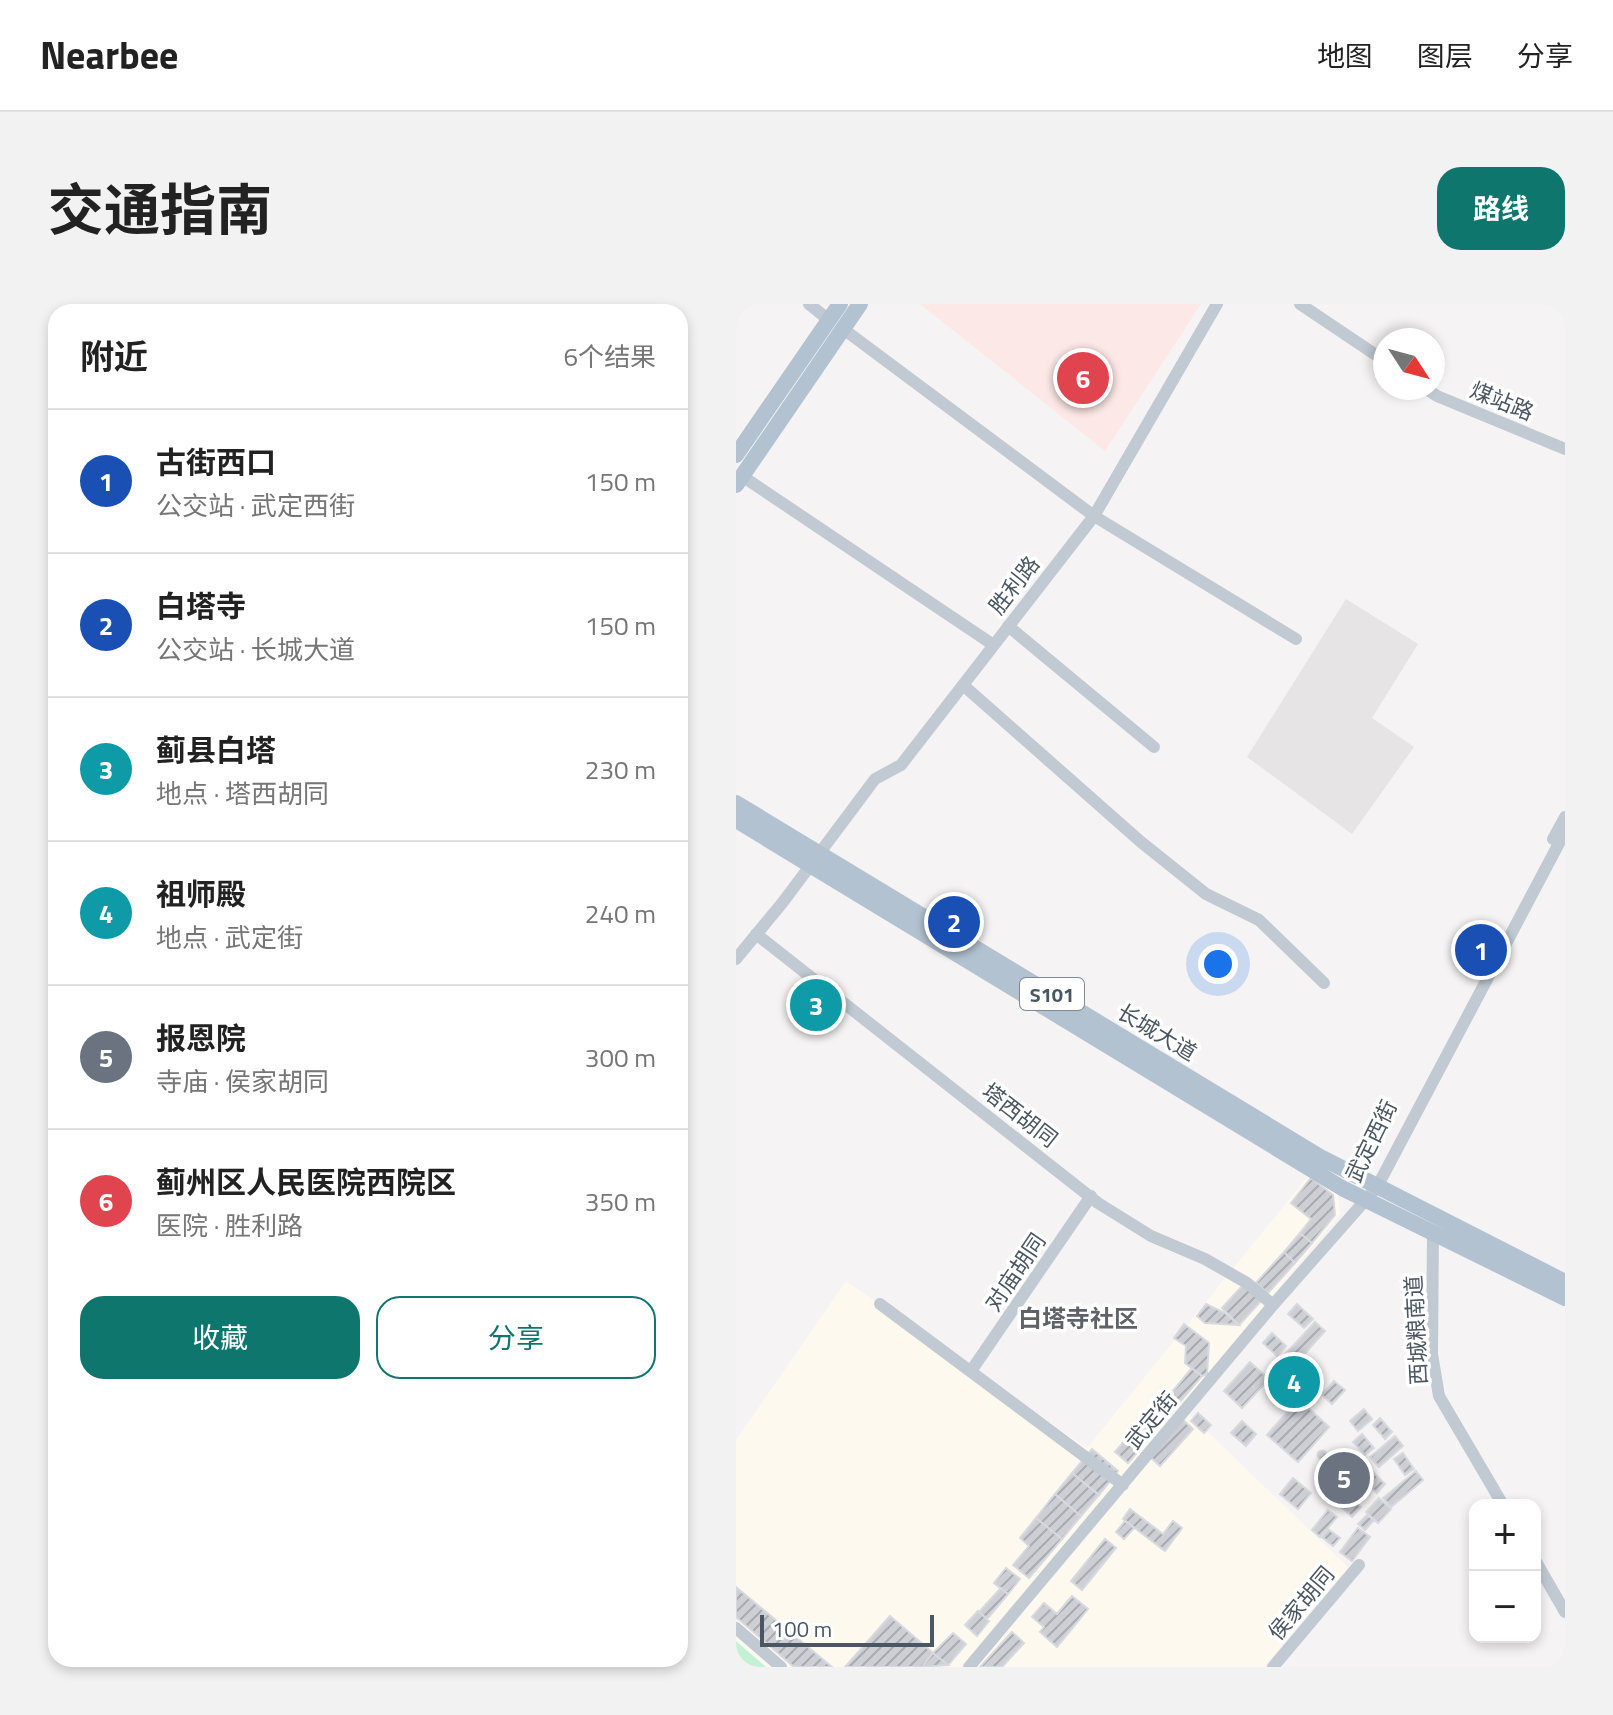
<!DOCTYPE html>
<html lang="zh">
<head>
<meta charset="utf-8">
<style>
  body { margin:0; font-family:"Titillium Web","Noto Sans SC",sans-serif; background:#f2f2f2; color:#222 }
  .controls { position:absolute; right:24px; bottom:24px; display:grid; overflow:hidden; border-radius:16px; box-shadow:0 4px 12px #0003 }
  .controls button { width:72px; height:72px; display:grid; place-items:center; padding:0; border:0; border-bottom:2px solid #e0e0e0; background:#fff; color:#222; font:40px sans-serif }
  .compass { position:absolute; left:637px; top:24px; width:72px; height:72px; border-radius:50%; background:#fff; box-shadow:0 4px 12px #0003; rotate:126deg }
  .scale { position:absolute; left:24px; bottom:20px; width:174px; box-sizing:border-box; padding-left:8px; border:4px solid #4a5661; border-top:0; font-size:22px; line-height:28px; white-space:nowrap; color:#4a5661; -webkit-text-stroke:6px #fff; paint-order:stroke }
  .you { position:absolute; left:482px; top:660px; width:28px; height:28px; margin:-20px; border:6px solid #fff; border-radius:50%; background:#1a73e8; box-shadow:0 0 0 12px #1a73e833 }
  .badge { display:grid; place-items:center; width:52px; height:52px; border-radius:50%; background:#0f766e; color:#fff; font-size:26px; font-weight:700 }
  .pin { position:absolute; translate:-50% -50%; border:4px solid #fff; box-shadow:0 2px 8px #0006 }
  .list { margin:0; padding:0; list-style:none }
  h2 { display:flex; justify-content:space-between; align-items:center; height:104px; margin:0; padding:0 32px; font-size:34px }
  h2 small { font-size:26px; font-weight:400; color:#767676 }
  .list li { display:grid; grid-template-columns:52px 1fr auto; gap:24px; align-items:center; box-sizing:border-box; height:144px; padding:0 32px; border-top:2px solid #e0e0e0 }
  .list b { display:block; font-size:30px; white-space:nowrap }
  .list p { margin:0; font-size:26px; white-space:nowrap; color:#767676 }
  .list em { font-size:26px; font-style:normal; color:#767676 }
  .actions { display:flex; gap:16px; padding:24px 32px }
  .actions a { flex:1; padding:18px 0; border:2px solid #0f766e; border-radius:24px; text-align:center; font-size:28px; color:#0f766e }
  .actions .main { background:#0f766e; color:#fff }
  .map { position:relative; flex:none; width:829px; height:1363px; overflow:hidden; border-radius:24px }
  header { display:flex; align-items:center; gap:48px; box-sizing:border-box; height:112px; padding:0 40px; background:#fff; border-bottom:2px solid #e0e0e0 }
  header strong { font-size:38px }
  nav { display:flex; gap:44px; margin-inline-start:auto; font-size:28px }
  .intro { display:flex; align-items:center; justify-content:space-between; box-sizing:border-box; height:192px; padding:0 48px }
  h1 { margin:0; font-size:56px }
  .button { padding:20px 36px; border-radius:24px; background:#0f766e; color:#fff; font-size:28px; font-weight:700 }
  main { display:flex; gap:48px; padding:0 48px }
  aside { flex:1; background:#fff; border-radius:24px; box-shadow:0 4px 12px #0003 }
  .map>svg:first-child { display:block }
  .commercial { fill:#fdf9ef }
  .education { fill:#e6e4e5 }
  .medical { fill:#fce8e6 }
  .grass { fill:url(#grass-tufts) }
  .building { fill:url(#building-hatch); stroke:#d7d9de; stroke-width:2 }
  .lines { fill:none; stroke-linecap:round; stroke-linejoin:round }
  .minor { stroke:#c1cad2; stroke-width:12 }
  .major { stroke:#b3c2d1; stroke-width:16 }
  .labels { text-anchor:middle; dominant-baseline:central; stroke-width:7; stroke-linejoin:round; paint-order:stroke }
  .shield { fill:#fff; stroke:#808990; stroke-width:2 }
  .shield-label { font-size:20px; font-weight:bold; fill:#4a5661 }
  .street-label { font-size:22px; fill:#4a5661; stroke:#fff }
  .neighbourhood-label { font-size:24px; font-weight:bold; fill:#5f6368; stroke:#fff }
</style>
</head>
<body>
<header>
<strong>Nearbee</strong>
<nav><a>地图</a><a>图层</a><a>分享</a></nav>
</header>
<div class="intro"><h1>交通指南</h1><a class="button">路线</a></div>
<main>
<aside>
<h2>附近<small>6个结果</small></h2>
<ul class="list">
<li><span class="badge" style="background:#1a4fb4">1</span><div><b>古街西口</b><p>公交站 · 武定西街</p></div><em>150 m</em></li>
<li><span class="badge" style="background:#1a4fb4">2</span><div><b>白塔寺</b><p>公交站 · 长城大道</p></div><em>150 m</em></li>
<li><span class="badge" style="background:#0f9aa8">3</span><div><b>蓟县白塔</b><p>地点 · 塔西胡同</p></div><em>230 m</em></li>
<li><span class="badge" style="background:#0f9aa8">4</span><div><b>祖师殿</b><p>地点 · 武定街</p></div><em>240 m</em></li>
<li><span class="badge" style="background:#6b7280">5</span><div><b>报恩院</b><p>寺庙 · 侯家胡同</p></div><em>300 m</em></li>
<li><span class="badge" style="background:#e0444e">6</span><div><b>蓟州区人民医院西院区</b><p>医院 · 胜利路</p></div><em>350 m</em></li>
</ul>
<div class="actions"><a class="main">收藏</a><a>分享</a></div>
</aside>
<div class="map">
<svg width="829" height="1363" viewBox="0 0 829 1363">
  <defs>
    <pattern id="grass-tufts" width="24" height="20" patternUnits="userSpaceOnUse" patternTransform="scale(2)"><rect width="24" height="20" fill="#c3f1d5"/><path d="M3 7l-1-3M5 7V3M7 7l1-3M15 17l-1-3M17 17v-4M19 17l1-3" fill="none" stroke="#a0c6b0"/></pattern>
    <pattern id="building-hatch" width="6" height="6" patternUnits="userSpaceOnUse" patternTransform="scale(2)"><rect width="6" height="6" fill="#cdcfd5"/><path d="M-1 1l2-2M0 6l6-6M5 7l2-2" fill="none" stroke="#a8abb0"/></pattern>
  </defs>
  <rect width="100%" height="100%" fill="#f5f3f3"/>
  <path class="commercial" d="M 573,871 L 602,891 L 604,910 L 445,1102 L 612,1263 L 528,1363 L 0,1363 L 0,1136 L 110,977 L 351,1144 Z"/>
  <path class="education" d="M 610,295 L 682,340 L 636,414 L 678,443 L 616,530 L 511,453 Z"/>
  <path class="medical" d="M 184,0 L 465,0 L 369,147 Z"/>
  <path class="grass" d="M 0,1337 L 30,1363 L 0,1363 Z"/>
  <path class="building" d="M71 702a9 9 0 1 1 18 0a9 9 0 1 1-18 0Z
    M 575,874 L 597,891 L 599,911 L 576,939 L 564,929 L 575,915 L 555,899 Z
    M 564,929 L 576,939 L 559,959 L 548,948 Z
    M 548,948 L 559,959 L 532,989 L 520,979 Z
    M 507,981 L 525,997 L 503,1021 L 486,1004 Z
    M 470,1000 L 489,1009 L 503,1021 L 469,1019 L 461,1012 Z
    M 561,1000 L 577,1015 L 568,1024 L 552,1010 Z
    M 579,1018 L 589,1027 L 555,1065 L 544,1056 Z
    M 448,1020 L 473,1039 L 471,1070 L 466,1072 L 449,1059 L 450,1042 L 438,1034 Z
    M 536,1029 L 550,1042 L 541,1052 L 527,1039 Z
    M 514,1058 L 533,1075 L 506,1104 L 488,1087 Z
    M 456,1064 L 466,1072 L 426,1119 L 417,1111 Z
    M 556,1066 L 570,1078 L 560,1089 L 546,1077 Z
    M 598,1077 L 609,1086 L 596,1100 L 586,1091 Z
    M 563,1095 L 593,1123 L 562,1158 L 531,1131 Z
    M 628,1105 L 636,1115 L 622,1127 L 614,1117 Z
    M 413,1108 L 426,1119 L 392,1159 L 379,1148 Z
    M 462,1109 L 475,1121 L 468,1129 L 455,1117 Z
    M 644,1114 L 656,1128 L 649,1135 L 637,1121 Z
    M 446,1115 L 457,1125 L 424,1162 L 413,1152 Z
    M 506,1117 L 520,1130 L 510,1142 L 495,1129 Z
    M 626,1130 L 638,1144 L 629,1151 L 617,1138 Z
    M 659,1132 L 667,1142 L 643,1163 L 634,1153 Z
    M 356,1145 L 382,1167 L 363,1191 L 336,1169 Z
    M581.5 1151a4.5 4.5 0 1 1 9 0a4.5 4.5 0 1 1-9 0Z
    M 667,1149 L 678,1165 L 669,1171 L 658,1155 Z
    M 609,1160 L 622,1171 L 607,1188 L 594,1176 Z
    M 635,1166 L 649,1180 L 641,1189 L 626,1176 Z
    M 680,1167 L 687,1176 L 655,1203 L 647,1194 Z
    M 336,1169 L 363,1191 L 345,1212 L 319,1190 Z
    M 557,1174 L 575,1189 L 562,1205 L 544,1190 Z
    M 319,1190 L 345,1212 L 326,1235 L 300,1214 Z
    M 611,1190 L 625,1203 L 616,1213 L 602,1200 Z
    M 643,1194 L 655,1205 L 642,1219 L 630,1208 Z
    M 394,1205 L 427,1230 L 437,1217 L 446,1224 L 429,1247 L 387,1215 Z
    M 592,1206 L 601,1213 L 584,1233 L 576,1226 Z
    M 631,1211 L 638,1216 L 629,1226 L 622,1220 Z
    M 300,1214 L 326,1235 L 293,1274 L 277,1261 L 293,1242 L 284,1234 Z
    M 389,1217 L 398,1224 L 388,1235 L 380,1228 Z
    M 622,1224 L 634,1233 L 616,1257 L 604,1248 Z
    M 592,1225 L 604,1234 L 597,1242 L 586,1233 Z
    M 369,1235 L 380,1244 L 346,1286 L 335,1277 Z
    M 270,1264 L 284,1275 L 272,1290 L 258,1279 Z
    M 0,1283 L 96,1363 L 58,1363 L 0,1313 Z
    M 265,1284 L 272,1290 L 251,1315 L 243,1308 Z
    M 336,1292 L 352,1305 L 321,1343 L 304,1328 L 308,1323 L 296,1313 L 308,1299 L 321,1310 Z
    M 242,1307 L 253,1317 L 241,1332 L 229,1321 Z
    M 154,1312 L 197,1349 L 186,1363 L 109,1363 Z
    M 276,1328 L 288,1339 L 266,1363 L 244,1363 Z
    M 217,1329 L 230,1340 L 212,1361 L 197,1349 Z
    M 197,1349 L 212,1361 L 186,1363 Z"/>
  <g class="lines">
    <path class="minor" d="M 73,0 L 93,16
      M 564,0 L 649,57
      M 106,24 L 358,212 L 560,335
      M 689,84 L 701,92 L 829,145
      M 6,172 L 256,340
      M 272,322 L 418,443
      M 227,381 L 405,538 L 470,590 L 523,616 L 588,679
      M 817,535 L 829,513
      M 20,630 L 362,899 L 415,932 L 469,955 L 511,979 L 537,1001
      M 0,655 L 47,598 L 139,475 L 165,461 L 358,212 L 481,0
      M 697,927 L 696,1050 L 703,1092 L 767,1201
      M 144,1000 L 387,1181
      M 235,1067 L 355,892
      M 799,1256 L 829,1308
      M 0,1324 L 45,1363
      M 233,1363 L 537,1001 L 641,883 L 829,528
      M 537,1363 L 623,1261"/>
    <path class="major" d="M 0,151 L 104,0
      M 0,181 L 124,0
      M 0,499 L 586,854 L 829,978
      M 0,516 L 606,884 L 829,994"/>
  </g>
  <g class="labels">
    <rect class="shield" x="284" y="674" width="64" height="32" rx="6"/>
    <g class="shield-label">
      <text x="316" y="690">S101</text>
    </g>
    <g class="street-label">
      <text transform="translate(766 97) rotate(22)">煤站路</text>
      <text transform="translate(278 281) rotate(-52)">胜利路</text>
      <text transform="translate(421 728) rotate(31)">长城大道</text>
      <text transform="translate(284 811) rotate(38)">塔西胡同</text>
      <text transform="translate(635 837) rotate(-64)">武定西街</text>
      <text transform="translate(279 968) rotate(-56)">对庙胡同</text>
      <text transform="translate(680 1026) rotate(-93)">西城粮南道</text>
      <text transform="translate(415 1116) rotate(-50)">武定街</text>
      <text transform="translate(565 1299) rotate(-50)">侯家胡同</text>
    </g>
    <g class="neighbourhood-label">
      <text x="342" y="1014">白塔寺社区</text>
    </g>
  </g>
</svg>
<div class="controls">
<button>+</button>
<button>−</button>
</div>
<svg class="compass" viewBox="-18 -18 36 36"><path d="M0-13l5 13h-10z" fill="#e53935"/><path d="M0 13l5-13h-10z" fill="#767676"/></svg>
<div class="scale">100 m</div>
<div class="you"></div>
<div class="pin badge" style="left:745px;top:646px;background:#1a4fb4">1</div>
<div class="pin badge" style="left:218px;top:618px;background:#1a4fb4">2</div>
<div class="pin badge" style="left:80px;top:701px;background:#0f9aa8">3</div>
<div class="pin badge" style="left:558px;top:1078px;background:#0f9aa8">4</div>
<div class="pin badge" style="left:608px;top:1174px;background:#6b7280">5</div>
<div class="pin badge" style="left:347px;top:74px;background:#e0444e">6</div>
</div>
</main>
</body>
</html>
